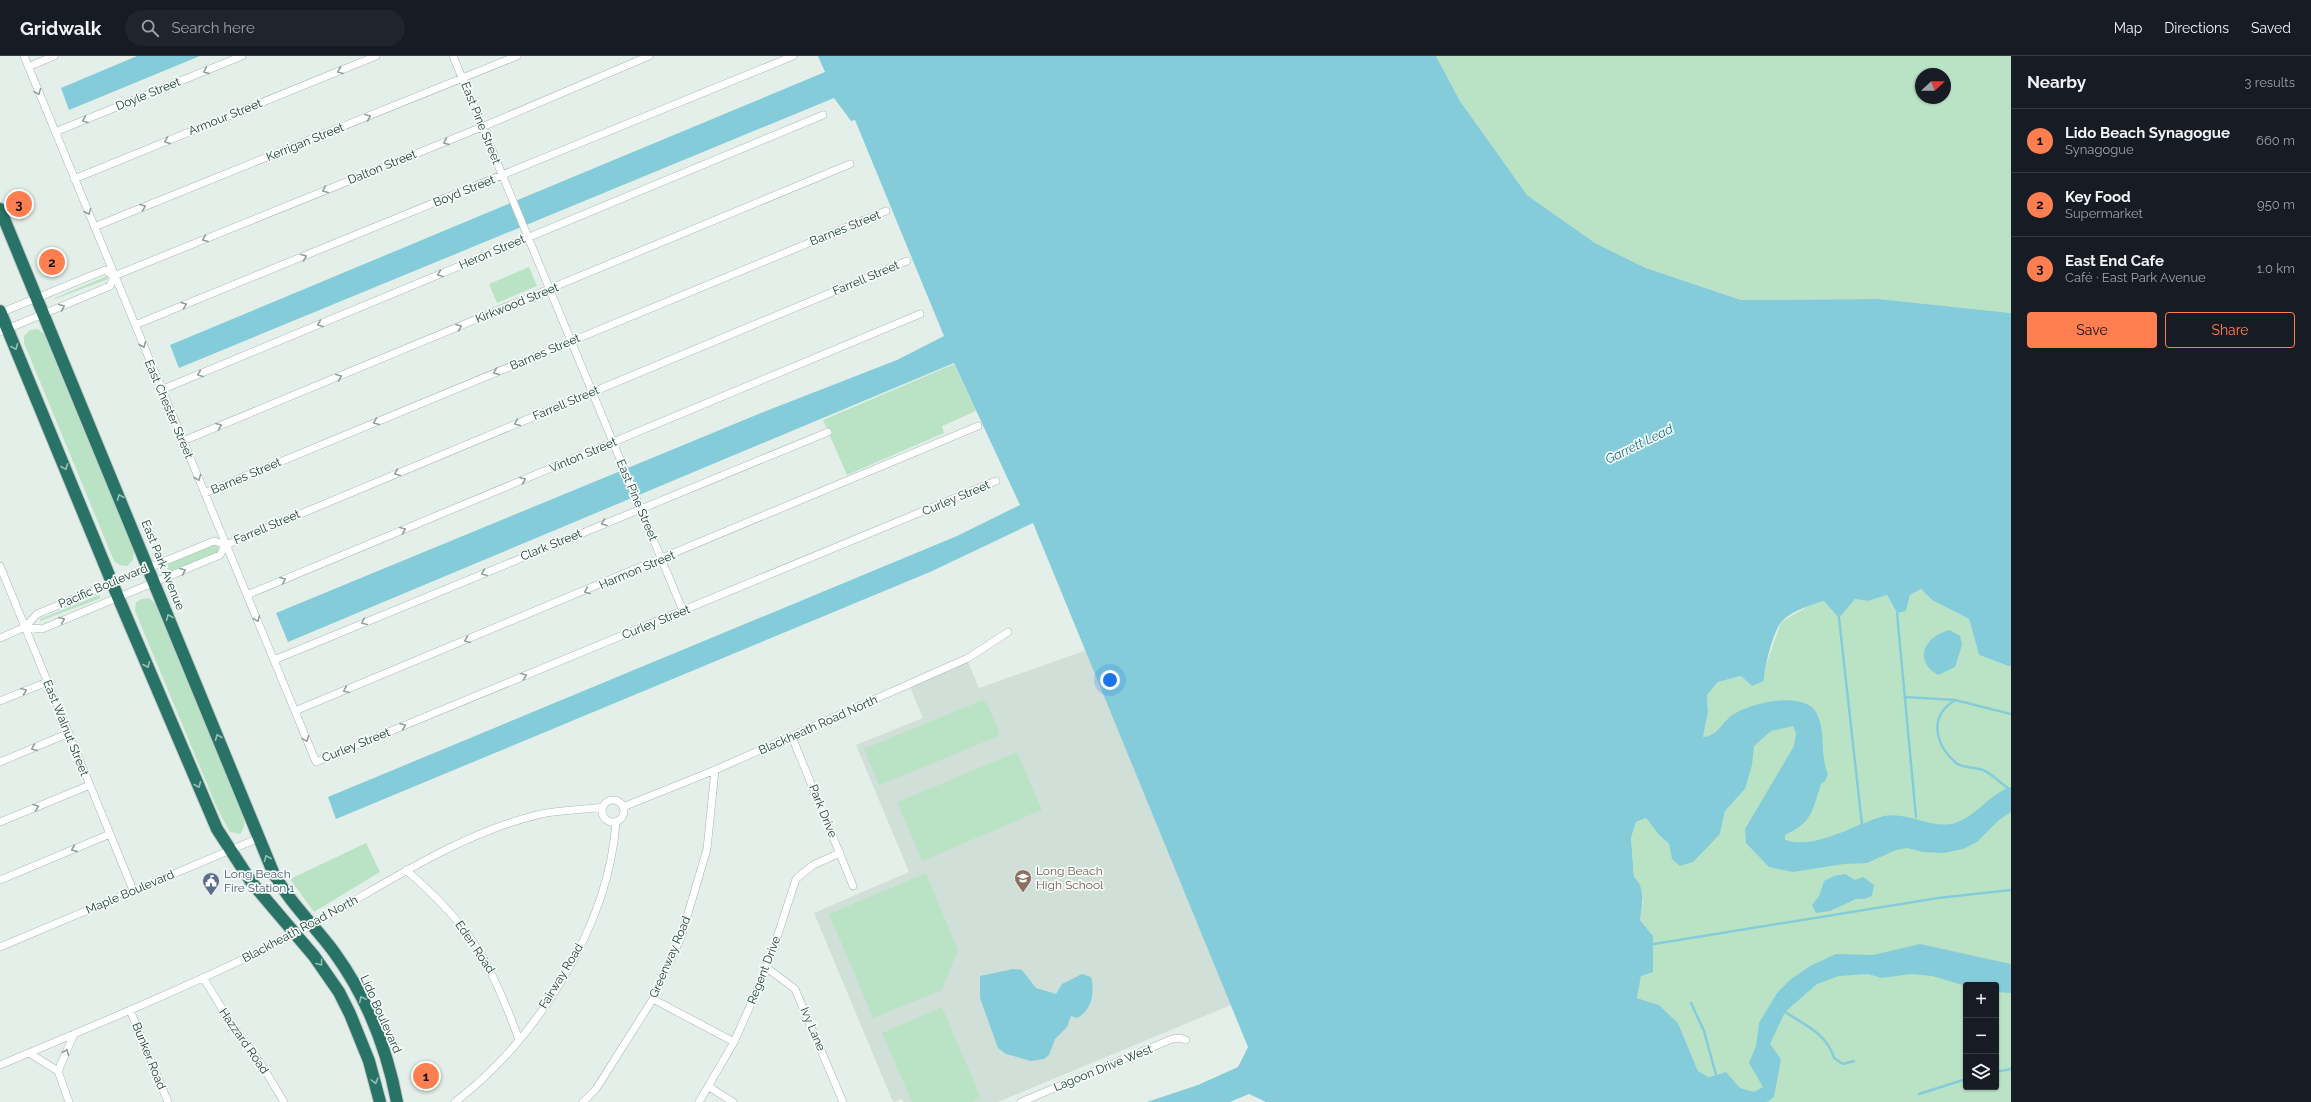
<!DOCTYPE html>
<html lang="en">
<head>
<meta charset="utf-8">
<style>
  body { margin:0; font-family:Raleway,sans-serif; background:#20242c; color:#f1f3f6 }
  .controls { position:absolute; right:12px; bottom:12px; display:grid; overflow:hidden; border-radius:4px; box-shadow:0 1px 3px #0004 }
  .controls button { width:36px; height:36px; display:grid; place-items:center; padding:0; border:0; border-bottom:1px solid #363941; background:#171b24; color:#f1f3f6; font:20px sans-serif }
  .compass { position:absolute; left:1915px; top:12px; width:36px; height:36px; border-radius:50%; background:#171b24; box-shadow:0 1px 3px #0004; rotate:68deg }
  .you { position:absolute; left:1110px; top:624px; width:14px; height:14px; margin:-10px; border:3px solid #fff; border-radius:50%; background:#1a73e8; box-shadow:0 0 0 6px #1a73e833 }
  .badge { display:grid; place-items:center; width:26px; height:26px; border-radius:50%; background:#ff7f51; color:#111; font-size:13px; font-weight:700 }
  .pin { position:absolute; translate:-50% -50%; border:2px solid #fff; box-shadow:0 1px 4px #0006 }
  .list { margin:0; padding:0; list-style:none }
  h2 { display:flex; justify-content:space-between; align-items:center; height:52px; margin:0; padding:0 16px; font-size:17px }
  h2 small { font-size:13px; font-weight:400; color:#9ea1a6 }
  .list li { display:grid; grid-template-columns:26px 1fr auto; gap:12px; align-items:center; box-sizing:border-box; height:64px; padding:0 16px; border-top:1px solid #363941 }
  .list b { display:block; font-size:15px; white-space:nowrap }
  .list p { margin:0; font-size:13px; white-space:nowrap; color:#9ea1a6 }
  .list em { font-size:13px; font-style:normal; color:#9ea1a6 }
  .actions { display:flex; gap:8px; padding:12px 16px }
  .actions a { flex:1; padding:9px 0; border:1px solid #ff7f51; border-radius:4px; text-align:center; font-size:14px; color:#ff7f51 }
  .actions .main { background:#ff7f51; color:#111 }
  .icon { flex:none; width:22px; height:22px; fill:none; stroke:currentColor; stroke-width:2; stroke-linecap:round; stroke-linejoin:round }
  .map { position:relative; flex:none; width:2011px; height:1046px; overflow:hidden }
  header { display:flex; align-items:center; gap:24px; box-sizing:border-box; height:56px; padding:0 20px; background:#171b24; border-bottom:1px solid #363941 }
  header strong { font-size:19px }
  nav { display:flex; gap:22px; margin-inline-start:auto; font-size:14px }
  .search { width:280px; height:36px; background:#20242c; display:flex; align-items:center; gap:10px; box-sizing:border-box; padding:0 14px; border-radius:22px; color:#9ea1a6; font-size:15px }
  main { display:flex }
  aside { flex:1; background:#171b24 }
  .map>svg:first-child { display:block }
  .built { fill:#d1dfd9 }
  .green { fill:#bae3c6; fill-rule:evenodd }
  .water { fill:#85ccda }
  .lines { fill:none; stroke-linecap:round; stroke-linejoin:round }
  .stream { stroke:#85ccda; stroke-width:2.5 }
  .street-casing { stroke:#a5b8b2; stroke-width:8 }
  .highway-casing { stroke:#c1cac8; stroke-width:14 }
  .street { stroke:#fff; stroke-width:7 }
  .highway { stroke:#287365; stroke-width:12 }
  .oneway { stroke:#90a19c }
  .oneway2 { stroke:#99beb6 }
  .labels { text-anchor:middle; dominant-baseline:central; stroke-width:3.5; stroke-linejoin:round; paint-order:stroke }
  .street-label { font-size:12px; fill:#20433a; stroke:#f5fbf8 }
  .education-label { font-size:12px; fill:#785e54; stroke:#f5fbf8; text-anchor:start }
  .service-label { font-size:12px; fill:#4e5e75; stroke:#f5fbf8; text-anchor:start }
  .water-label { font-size:13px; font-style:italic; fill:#127288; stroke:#f5fbf8 }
</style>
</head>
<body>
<header>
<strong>Gridwalk</strong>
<div class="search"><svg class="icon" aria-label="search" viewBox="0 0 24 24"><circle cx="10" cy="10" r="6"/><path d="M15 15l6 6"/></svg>Search here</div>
<nav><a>Map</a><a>Directions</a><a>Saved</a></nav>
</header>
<main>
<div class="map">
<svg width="2011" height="1046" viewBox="0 0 2011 1046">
  <rect width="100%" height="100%" fill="#e4efea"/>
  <path class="built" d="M 1087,594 L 1231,949 L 998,1046 L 903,1046 L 902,1043 L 893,1046 L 814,857 L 909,816 L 856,689 L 923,662 L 909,629 L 967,604 L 979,632 Z"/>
  <path class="green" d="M 1436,0 L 2011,0 L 2011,257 L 1879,243 L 1741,244 L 1646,212 L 1595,187 L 1527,139 L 1460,45 ZM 1921,18 L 1945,18 L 1945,42 L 1921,42 Z
    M 529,211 L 537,230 L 497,247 L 489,228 Z
    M 107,220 L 108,223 L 55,243 L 55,242 Z
    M 38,273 L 44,278 L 134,495 L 133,504 L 127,510 L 120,509 L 114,505 L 24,287 L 24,280 L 30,274 Z
    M 954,308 L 976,355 L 942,370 L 944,377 L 847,419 L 823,364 Z
    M 214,488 L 219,491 L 218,496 L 172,515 L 167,513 L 168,506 Z
    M 1921,533 L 1932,544 L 1969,563 L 1979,599 L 2011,611 L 2011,1046 L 1753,1046 L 1754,1036 L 1739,1032 L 1726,1016 L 1709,1021 L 1698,1015 L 1678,967 L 1659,949 L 1637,942 L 1641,919 L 1653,916 L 1653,880 L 1640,864 L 1643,844 L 1634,821 L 1631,782 L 1636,766 L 1646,762 L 1659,779 L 1669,788 L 1673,803 L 1720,778 L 1725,755 L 1745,733 L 1703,681 L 1708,656 L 1707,639 L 1718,626 L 1741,620 L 1752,630 L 1763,617 L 1781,566 L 1810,549 L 1824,545 L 1855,543 L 1868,545 L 1887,539 L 1897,557 L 1906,555 L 1910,539 ZM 1966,929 L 1996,929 L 1996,1031 L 1966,1031 Z
    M 99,539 L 101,542 L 40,565 L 40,563 Z
    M 149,542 L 155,547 L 236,741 C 240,753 250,768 240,778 L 230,776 L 217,752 L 135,555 L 136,546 L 142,543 Z
    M 982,644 L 987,647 L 999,676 L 997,681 L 879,729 L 864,693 Z
    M 1017,696 L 1042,754 L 922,805 L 897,746 Z
    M 366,787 L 380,816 L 314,856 L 290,823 Z
    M 926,817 L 958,894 L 942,934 L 873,962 L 829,858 Z
    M 942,951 L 981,1042 L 972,1046 L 912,1046 L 882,977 Z"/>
  <path class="water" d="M 137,0 L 200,0 L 69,54 L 61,32 Z
    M 818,0 L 1436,0 L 1460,45 L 1527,139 L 1595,187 L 1646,212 L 1741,244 L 1879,243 L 2011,257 L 2011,611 L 1979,599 L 1969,563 L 1932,544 L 1921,533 L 1910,539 L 1906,555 L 1897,557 L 1887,539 L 1868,545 L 1855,543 L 1839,562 L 1824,545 C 1810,549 1792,555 1782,565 C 1774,573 1763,615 1764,625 L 1752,630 L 1741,620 L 1718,626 L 1707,639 L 1708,656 L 1703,681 C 1717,680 1721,668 1731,660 C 1748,647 1803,634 1816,656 C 1827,676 1819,698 1828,718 L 1825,725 L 1821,728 C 1812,755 1813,766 1785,779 L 1785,784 C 1817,794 1854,768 1884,760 C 1907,755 1934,774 1955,767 C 1977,760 1990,737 2011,731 L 2011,756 L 1999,764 L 1977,786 L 1963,793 L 1944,797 L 1923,796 L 1907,792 L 1896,794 L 1867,807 L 1844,808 L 1793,816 L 1769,811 L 1746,787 L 1745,773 L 1794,690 L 1796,677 L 1793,670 L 1771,675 L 1754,690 L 1752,709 L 1745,733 L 1725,755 L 1720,778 L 1693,806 L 1680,810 L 1672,803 L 1669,788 L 1659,779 L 1646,762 L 1636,766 L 1631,782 L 1634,821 C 1646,832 1642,849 1640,864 L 1653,880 L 1653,916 L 1641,920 L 1637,942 L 1659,949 L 1678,967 L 1698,1015 L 1709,1021 L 1726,1016 L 1740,1032 L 1754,1036 L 1763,1031 L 1749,1007 L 1756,990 L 1759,967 L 1777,937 L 1791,923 L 1810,910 L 1836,898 L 1873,899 L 1920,888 L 2011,908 L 2011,937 L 1996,936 L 1996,929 L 1966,930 L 1932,920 L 1911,918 L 1882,922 L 1868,918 L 1839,920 L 1817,928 L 1785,956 L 1770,988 L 1781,1003 L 1774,1041 L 1767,1046 L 1266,1046 L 1249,1038 L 1230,1046 L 1147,1046 L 1198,1029 L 1238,1011 L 1248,991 L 1033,467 L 930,516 L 336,763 L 328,741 L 957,480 L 1020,449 L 954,307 L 288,586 L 276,557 L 766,355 L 897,304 L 944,280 L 855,64 L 851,65 L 834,42 L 179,312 L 170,289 L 825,16 Z
    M 1950,574 L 1960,580 L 1962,589 L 1955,611 L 1938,619 C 1912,604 1925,580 1950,574 Z
    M 1845,818 L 1855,824 L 1863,821 L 1874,829 L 1872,840 L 1864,843 L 1856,843 L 1830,855 L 1816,857 L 1812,849 L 1819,840 L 1824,825 L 1834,820 Z
    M 1013,913 L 1022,914 L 1036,932 L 1056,938 L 1062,928 L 1082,918 L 1091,921 C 1095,936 1092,954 1077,962 L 1071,960 L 1067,971 L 1055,983 L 1049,999 L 1044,1003 L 1031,1005 L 1006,998 L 998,992 L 980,942 L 980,920 Z"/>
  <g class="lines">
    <path class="stream" d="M 1897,557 L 1916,761
      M 1839,562 L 1862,769
      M 1906,641 L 1955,644 L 2011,658
      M 1955,644 C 1928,661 1935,688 1956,707 C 1962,712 1975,711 1983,714 C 1991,717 2000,727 2008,732
      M 1654,888 L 1938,842 L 2011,834
      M 1691,947 L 1704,975 L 1716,1019
      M 1785,956 C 1805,969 1827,978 1834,1002 L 1843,1008 L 1854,1005
      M 1996,1016 L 2011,1013
      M 1919,1038 L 1966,1023"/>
    <g class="street-casing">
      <path id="street" d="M 24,0 L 316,706 L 996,425
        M 453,0 L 683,555
        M 28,11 L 54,0
        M 55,76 L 242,0
        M 74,123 L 376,0
        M 94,171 L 517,0
        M 114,220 L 482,71 L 649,0
        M 0,257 L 105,214 L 114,220
        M 135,269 L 793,0
        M 0,276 L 110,230 L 114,220
        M 161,334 L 823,59
        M 183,385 L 850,108
        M 205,437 L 886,155
        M 226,489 L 907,205
        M 0,510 L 133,834
        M 247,539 L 920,258
        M 25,571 L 42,573 L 220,499 L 226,489
        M 0,582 L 25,571 L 37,558 L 214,485 L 226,489
        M 274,604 L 828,376
        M 0,645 L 47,626
        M 295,655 L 978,370
        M 792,681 L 853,830
        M 0,706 L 69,677
        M602 755a11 11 0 1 1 22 0a11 11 0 1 1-22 0Z
        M 623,751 L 715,714 L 968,602 L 1008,576
        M 0,766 L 90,729
        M 406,814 C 470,869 491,906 519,984
        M 0,824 L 110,778
        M 0,891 L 259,782
        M 767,912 L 795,933 L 843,1046
        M 204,923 L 229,964 L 263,1011 L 284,1046
        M 653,943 L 734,986
        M 130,954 L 168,1046
        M 29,997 L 58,1015 L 69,1046
        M 0,1009 C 96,969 192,929 285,883 C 366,842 450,779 541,758 C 561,754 583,754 603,751
        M 58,1015 L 74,978
        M 709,1031 L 733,1046
        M 455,1046 C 537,984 609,869 616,766
        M 583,1046 L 596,1033 L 653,943 L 681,881 L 707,793 L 715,714
        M 699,1046 L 734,986 L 767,912 L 796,823 L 813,809 L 840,797
        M 1021,1046 L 1172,983 L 1180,982 L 1186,984"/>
    </g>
    <g class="highway-casing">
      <path id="highway" d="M 0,153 L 273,816 C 289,846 314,869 334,896 C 366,940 387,993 397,1046
        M 0,255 L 118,541 L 217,773 L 252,827 L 314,900 L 339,936 L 350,958 L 369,1005 L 380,1046"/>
    </g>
    <use href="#street" class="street"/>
    <use href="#highway" class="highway"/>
  </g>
  <defs><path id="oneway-chevron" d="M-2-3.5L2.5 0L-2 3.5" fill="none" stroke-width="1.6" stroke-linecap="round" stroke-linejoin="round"/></defs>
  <g class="oneway">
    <use href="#oneway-chevron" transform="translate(206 15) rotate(158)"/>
    <use href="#oneway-chevron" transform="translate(340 15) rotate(158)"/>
    <use href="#oneway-chevron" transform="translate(38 36) rotate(68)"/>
    <use href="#oneway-chevron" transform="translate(368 61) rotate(-22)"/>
    <use href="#oneway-chevron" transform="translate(85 64) rotate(158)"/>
    <use href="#oneway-chevron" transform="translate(167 85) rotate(158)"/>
    <use href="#oneway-chevron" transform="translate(446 86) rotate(158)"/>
    <use href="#oneway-chevron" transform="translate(325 134) rotate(158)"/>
    <use href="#oneway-chevron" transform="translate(143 151) rotate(-22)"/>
    <use href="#oneway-chevron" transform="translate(88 156) rotate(67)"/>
    <use href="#oneway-chevron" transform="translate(205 183) rotate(158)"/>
    <use href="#oneway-chevron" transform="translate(304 201) rotate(-22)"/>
    <use href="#oneway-chevron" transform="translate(440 218) rotate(157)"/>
    <use href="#oneway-chevron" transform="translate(184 249) rotate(-22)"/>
    <use href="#oneway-chevron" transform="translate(62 251) rotate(-23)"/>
    <use href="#oneway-chevron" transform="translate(320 268) rotate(157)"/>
    <use href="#oneway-chevron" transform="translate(459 271) rotate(-22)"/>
    <use href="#oneway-chevron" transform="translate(143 289) rotate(67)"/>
    <use href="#oneway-chevron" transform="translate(496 316) rotate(157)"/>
    <use href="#oneway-chevron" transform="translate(200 318) rotate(157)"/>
    <use href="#oneway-chevron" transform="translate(339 321) rotate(-22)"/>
    <use href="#oneway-chevron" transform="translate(376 366) rotate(157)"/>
    <use href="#oneway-chevron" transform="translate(517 367) rotate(157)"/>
    <use href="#oneway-chevron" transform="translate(219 370) rotate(-22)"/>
    <use href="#oneway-chevron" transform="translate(397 417) rotate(157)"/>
    <use href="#oneway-chevron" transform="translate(198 422) rotate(68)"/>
    <use href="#oneway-chevron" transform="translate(523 424) rotate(-23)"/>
    <use href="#oneway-chevron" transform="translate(604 467) rotate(158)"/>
    <use href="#oneway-chevron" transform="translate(403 474) rotate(-23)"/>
    <use href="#oneway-chevron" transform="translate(183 515) rotate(-23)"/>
    <use href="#oneway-chevron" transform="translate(484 517) rotate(158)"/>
    <use href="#oneway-chevron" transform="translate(283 524) rotate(-23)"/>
    <use href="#oneway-chevron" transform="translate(587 535) rotate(157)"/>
    <use href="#oneway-chevron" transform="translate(257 563) rotate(67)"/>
    <use href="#oneway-chevron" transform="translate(62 564) rotate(-22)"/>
    <use href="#oneway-chevron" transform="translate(364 566) rotate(158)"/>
    <use href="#oneway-chevron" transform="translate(467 584) rotate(157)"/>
    <use href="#oneway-chevron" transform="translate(524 620) rotate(-22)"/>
    <use href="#oneway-chevron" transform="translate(346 634) rotate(157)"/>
    <use href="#oneway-chevron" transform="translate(24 635) rotate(-22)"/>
    <use href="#oneway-chevron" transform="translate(403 670) rotate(-22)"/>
    <use href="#oneway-chevron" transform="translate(306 683) rotate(68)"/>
    <use href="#oneway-chevron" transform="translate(34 692) rotate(158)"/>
    <use href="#oneway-chevron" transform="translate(36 751) rotate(-23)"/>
    <use href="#oneway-chevron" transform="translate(74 793) rotate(157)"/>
    <use href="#oneway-chevron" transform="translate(66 996) rotate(-67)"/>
  </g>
  <g class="oneway2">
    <use href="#oneway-chevron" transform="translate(15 291) rotate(68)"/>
    <use href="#oneway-chevron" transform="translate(65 411) rotate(68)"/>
    <use href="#oneway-chevron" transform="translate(120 441) rotate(-113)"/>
    <use href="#oneway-chevron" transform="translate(169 561) rotate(-112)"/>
    <use href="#oneway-chevron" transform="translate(147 609) rotate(67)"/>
    <use href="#oneway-chevron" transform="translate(218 681) rotate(-112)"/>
    <use href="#oneway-chevron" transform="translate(198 729) rotate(67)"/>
    <use href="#oneway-chevron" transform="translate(267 802) rotate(-112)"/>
    <use href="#oneway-chevron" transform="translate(320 907) rotate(53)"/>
    <use href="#oneway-chevron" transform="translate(362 943) rotate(-116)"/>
    <use href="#oneway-chevron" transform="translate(375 1025) rotate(75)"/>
  </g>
  <defs>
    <g id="school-pin" transform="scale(0.9)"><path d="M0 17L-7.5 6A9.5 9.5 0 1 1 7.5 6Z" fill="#8d6e63" stroke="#f5fbf8"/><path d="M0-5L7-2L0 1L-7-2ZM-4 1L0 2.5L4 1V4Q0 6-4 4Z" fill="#fff"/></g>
    <g id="civic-pin" transform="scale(0.9)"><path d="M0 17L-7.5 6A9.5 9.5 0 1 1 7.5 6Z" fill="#5c6f8a" stroke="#f5fbf8"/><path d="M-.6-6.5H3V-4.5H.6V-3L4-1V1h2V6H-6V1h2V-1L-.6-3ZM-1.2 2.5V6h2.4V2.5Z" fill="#fff"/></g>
  </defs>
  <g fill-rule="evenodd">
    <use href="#school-pin" x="1023" y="822"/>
    <use href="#civic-pin" x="211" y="825"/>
  </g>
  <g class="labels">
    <g class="street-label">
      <text transform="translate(148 38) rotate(-22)">Doyle Street</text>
      <text transform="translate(225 61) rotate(-22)">Armour Street</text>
      <text transform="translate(481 67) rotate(68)">East Pine Street</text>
      <text transform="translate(305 86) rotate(-22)">Kerrigan Street</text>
      <text transform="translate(382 111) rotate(-22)">Dalton Street</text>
      <text transform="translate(464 135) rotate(-22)">Boyd Street</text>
      <text transform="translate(845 172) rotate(-22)">Barnes Street</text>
      <text transform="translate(492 196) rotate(-23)">Heron Street</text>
      <text transform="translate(866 222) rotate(-23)">Farrell Street</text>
      <text transform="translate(517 247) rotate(-22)">Kirkwood Street</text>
      <text transform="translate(545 296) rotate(-23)">Barnes Street</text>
      <text transform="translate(566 347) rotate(-23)">Farrell Street</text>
      <text transform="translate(169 353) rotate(67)">East Chester Street</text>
      <text transform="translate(583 399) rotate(-23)">Vinton Street</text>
      <text transform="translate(246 420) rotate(-23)">Barnes Street</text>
      <text transform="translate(956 442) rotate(-23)">Curley Street</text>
      <text transform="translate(637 444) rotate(67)">East Pine Street</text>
      <text transform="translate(267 471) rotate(-23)">Farrell Street</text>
      <text transform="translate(551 489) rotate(-22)">Clark Street</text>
      <text transform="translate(163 509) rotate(68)">East Park Avenue</text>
      <text transform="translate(637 514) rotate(-23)">Harmon Street</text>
      <text transform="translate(103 530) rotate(-23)">Pacific Boulevard</text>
      <text transform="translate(656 566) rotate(-22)">Curley Street</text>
      <text transform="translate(818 669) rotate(-24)">Blackheath Road North</text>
      <text transform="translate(66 672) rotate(68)">East Walnut Street</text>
      <text transform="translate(356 689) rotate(-22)">Curley Street</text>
      <text transform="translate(823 755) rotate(68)">Park Drive</text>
      <text transform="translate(130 836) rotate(-23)">Maple Boulevard</text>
      <text transform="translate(300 873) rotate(-28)">Blackheath Road North</text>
      <text transform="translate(475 891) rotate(56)">Eden Road</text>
      <text transform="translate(670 901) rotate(-67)">Greenway Road</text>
      <text transform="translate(764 914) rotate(-69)">Regent Drive</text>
      <text transform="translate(561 920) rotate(-59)">Fairway Road</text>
      <text transform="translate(381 958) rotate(66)">Lido Boulevard</text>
      <text transform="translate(813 973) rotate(67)">Ivy Lane</text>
      <text transform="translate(244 985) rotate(55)">Hazzard Road</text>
      <text transform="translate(149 1000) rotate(68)">Bunker Road</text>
      <text transform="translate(1103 1012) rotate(-22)">Lagoon Drive West</text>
    </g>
    <g class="education-label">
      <text x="1036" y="815">Long Beach<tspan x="1036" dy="14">High School</tspan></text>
    </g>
    <g class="service-label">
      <text x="224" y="818">Long Beach<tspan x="224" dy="14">Fire Station 1</tspan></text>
    </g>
    <g class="water-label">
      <text transform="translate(1639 388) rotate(-26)">Garrett Lead</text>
    </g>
  </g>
</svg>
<div class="controls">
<button>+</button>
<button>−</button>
<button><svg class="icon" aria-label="layers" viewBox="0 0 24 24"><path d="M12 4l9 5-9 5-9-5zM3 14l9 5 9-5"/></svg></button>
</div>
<svg class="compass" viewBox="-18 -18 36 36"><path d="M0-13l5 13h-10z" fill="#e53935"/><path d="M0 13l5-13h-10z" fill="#9ea1a6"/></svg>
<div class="you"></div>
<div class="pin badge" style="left:426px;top:1020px">1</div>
<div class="pin badge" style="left:52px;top:206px">2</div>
<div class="pin badge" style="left:19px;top:148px">3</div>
</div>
<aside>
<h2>Nearby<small>3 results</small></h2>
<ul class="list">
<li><span class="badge">1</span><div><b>Lido Beach Synagogue</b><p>Synagogue</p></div><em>660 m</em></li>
<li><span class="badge">2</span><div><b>Key Food</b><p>Supermarket</p></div><em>950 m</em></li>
<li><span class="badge">3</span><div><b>East End Cafe</b><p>Café · East Park Avenue</p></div><em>1.0 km</em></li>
</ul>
<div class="actions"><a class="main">Save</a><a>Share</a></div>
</aside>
</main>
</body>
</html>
